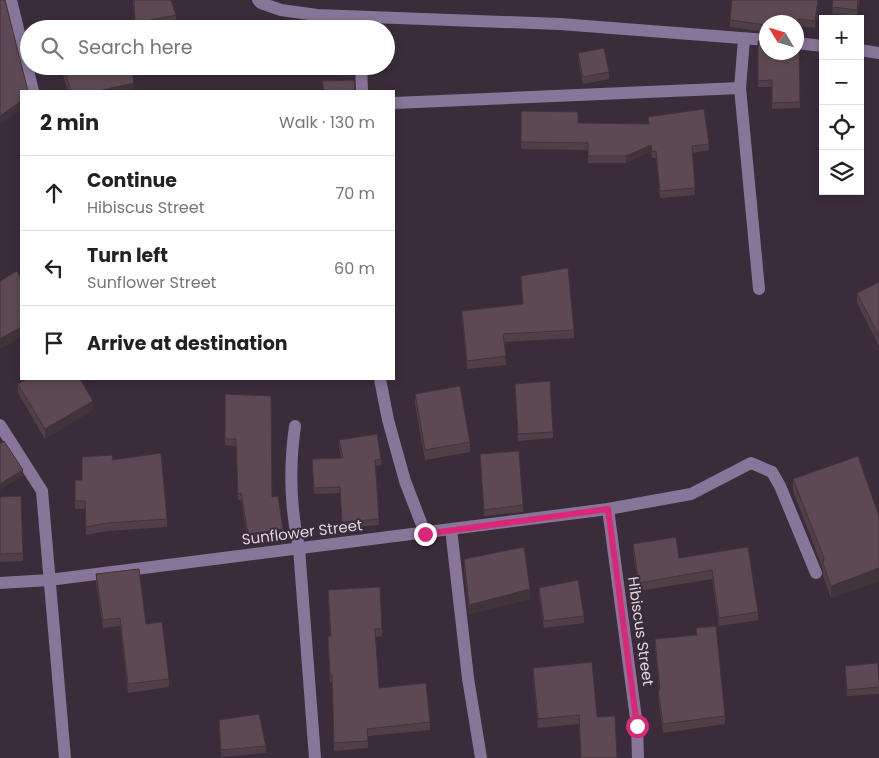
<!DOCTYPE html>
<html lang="en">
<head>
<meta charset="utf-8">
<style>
  body { margin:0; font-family:Poppins,sans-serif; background:#f6f6f6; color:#222 }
  .controls { position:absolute; right:15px; top:15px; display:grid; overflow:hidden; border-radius:0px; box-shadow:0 2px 8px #0003 }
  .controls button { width:45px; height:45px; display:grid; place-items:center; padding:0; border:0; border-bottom:1px solid #e0e0e0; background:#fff; color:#222; font:25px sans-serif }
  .compass { position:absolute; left:759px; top:15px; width:45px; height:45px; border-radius:50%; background:#fff; box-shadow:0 2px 8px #0003; rotate:308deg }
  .stop { position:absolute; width:15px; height:15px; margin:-11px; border:4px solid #db2777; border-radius:50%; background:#fff }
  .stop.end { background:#db2777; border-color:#fff; box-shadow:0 1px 5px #0008 }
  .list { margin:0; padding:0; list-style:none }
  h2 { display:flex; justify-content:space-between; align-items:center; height:65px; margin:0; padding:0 20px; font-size:21px }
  h2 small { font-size:16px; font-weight:400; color:#767676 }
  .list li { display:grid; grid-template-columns:32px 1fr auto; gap:15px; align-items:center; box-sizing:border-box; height:75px; padding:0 20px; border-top:1px solid #e0e0e0 }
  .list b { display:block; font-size:19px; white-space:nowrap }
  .list p { margin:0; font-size:16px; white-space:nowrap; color:#767676 }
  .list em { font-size:16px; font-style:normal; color:#767676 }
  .icon { flex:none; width:28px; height:28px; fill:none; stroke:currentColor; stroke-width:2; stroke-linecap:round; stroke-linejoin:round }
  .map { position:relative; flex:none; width:879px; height:758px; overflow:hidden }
  .search { position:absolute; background:#fff; box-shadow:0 2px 8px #0003; left:20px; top:20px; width:375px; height:55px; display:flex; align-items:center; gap:12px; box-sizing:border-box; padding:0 18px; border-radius:28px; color:#767676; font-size:19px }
  .panel { position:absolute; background:#fff; box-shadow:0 2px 8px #0003; left:20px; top:90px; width:375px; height:290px; border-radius:0px }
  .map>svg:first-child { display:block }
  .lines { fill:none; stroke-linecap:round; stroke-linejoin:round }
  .minor { stroke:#88759a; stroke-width:12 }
  .wall { fill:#503f47 }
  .shaded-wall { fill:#41333a }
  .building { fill:#5d4953; stroke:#41333a }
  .route { stroke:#db2777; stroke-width:6 }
  .labels { text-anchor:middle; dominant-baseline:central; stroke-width:4; stroke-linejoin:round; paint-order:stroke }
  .street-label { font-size:15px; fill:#dfd6de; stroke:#3b2c3a }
</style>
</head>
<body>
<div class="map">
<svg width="879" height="758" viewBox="0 0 879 758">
  <rect width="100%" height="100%" fill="#3b2c3a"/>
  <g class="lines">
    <path class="minor" d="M 11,0 L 33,91
      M 258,0 L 261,3 L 281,10 L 317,15 L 560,24 L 766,40
      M 744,39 L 740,88 L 759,289
      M 796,43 L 823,46
      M 860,50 L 879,53
      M 361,66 L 362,91
      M 394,103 L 740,88
      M 380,379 L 388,420 L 405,481 L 425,533
      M 0,425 L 42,491 L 65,758
      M 295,426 C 289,468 290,507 299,548 L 315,758
      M 608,509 L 637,726 L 638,758
      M 451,529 L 468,678 L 481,758
      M 0,583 L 49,580 L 608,509 L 691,494 L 751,463 L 772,472 L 780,486 L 816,573"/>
  </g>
  <path class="wall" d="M 133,0 L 176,15 L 176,22 L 140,29 L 135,29 Z
    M 819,0 L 815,28 L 799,26 L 799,35 L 796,35 L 796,22 L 766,22 L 766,32 L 730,27 L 730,20 Z
    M 833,0 L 859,0 L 857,16 L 832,14 Z
    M 758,41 L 799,45 L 800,108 L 772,109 L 772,87 L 758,87 Z
    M 578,53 L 609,72 L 609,79 L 583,84 L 578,60 Z
    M 60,66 L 131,66 L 134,91 L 68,91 Z
    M 521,111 L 578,123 L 648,124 L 648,117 L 709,144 L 709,150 L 692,153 L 695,195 L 660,198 L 656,158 L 652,158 L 651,151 L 626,163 L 588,163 L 588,150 L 521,149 Z
    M 521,276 L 574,330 L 574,338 L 504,342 L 506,365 L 467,369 L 462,319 L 462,311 L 522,304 Z
    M 879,282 L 879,346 L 857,303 L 857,293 Z
    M 18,384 L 93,410 L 45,439 L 18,393 Z
    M 515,384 L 553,432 L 553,438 L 518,441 Z
    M 225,394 L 272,497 L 283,529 L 283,535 L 248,541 L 241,500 L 238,500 L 236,446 L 225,445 Z
    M 415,394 L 470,442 L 470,452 L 425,460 L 415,404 Z
    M 339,440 L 381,459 L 381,465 L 376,466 L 379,525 L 342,528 L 340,493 L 314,494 L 312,466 L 341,458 L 339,447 Z
    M 480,454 L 523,505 L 523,512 L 484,516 Z
    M 113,460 L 167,519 L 167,527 L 107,531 L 86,535 L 85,509 L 75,509 L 75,480 L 82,480 Z
    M 793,479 L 879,516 L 879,581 L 831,598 L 823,576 L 823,569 L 793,491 Z
    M 0,497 L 23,553 L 23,561 L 0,562 Z
    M 633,544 L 679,558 L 748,547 L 758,612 L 758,620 L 719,626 L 712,579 L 639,591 L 633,552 Z
    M 464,559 L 530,599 L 469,614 L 464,568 Z
    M 96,574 L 146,624 L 169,679 L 169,687 L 128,693 L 120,626 L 103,628 L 96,583 Z
    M 539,588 L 584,616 L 584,623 L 544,628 L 539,595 Z
    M 328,590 L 382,629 L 382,636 L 375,637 L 379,688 L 430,722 L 430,730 L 368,736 L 368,748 L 334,751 L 332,682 L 330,683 L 328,644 L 328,636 L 330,636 Z
    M 696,628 L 725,716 L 725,724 L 663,733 L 658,698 L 658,690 L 659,690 L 655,647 L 655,639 L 696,635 Z
    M 845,666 L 879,677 L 879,694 L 847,696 Z
    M 533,668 L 597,717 L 617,758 L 581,758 L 579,724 L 538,728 L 533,677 Z
    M 219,720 L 266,746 L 266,753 L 221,757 Z"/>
  <path class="shaded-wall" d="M 818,0 L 819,0 L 815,28 L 815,21 Z
    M 134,83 L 134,91 L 98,91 Z
    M 21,101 L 21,110 L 0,124 L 0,116 Z
    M 651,145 L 651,151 L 626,163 L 626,156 Z
    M 21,327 L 21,337 L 0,349 L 0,339 Z
    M 93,401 L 93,410 L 45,439 L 45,429 Z
    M 23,470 L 23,476 L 0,490 L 0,484 Z
    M 879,568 L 879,581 L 831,598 L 831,586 Z
    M 530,589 L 530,599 L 469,614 L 469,605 Z"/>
  <path class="building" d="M 0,0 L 5,0 L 28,91 L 21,91 L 21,101 L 0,116 Z
    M 134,0 L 171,0 L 176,15 L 135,23 Z
    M 732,0 L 818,0 L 815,21 L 799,19 L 799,29 L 796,29 L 796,22 L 766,22 L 766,25 L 730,20 Z
    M 833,0 L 858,0 L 857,10 L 832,7 Z
    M 123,27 L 124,29 L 112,29 Z
    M 758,41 L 766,41 L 766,52 L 796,52 L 796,44 L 799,45 L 800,102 L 772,103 L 772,80 L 758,81 Z
    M 604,48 L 609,72 L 583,77 L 578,53 Z
    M 63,66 L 131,66 L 134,83 L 98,91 L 71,91 Z
    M 354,80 L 355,91 L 324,91 L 322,81 Z
    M 704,109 L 709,144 L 692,146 L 695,188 L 660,191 L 656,151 L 652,152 L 651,145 L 626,156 L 588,156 L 588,143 L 521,142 L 521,111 L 578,112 L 578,123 L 649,124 L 648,117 Z
    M 568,268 L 574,330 L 503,334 L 506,356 L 467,361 L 462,311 L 523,304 L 521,276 Z
    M 17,271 L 21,278 L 21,327 L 0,339 L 0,281 Z
    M 879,282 L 879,336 L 857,293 Z
    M 27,379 L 80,379 L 93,401 L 45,429 L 18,384 Z
    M 550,381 L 553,432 L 518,434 L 515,384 Z
    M 460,386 L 470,442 L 425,450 L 415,394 Z
    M 225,394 L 271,396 L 272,497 L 278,496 L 283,529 L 248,534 L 241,493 L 238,494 L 236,439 L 225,439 Z
    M 377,434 L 381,459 L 375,460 L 379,519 L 342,522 L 340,487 L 314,488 L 312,459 L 343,458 L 339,440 Z
    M 4,441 L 23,470 L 0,484 L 0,444 Z
    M 519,451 L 523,505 L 484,510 L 480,454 Z
    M 161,453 L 167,519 L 107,523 L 86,527 L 85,501 L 75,501 L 75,480 L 82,480 L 82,457 L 113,455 L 112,460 Z
    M 858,456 L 879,516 L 879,568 L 831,586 L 823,564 L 824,558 L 793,479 Z
    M 21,496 L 23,553 L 0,554 L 0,497 Z
    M 676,537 L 679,558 L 748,547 L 758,612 L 719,618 L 712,570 L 639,583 L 633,544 Z
    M 524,547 L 530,589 L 469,605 L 464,559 Z
    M 139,569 L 146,624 L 162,622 L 169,679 L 128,684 L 120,618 L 103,620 L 96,574 Z
    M 578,580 L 584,616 L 544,621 L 539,588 Z
    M 380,587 L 382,629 L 375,629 L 379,688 L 426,683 L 430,722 L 367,729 L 368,741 L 334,743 L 332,675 L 330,675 L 328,636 L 331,636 L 328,590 Z
    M 716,626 L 725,716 L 663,724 L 658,690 L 660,690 L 655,639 L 697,635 L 696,628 Z
    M 592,662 L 597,717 L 615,716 L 617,758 L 581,758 L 579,715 L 538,719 L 533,668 Z
    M 878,663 L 879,687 L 847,690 L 845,666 Z
    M 259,714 L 266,746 L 221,750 L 219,720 Z"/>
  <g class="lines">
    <path class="route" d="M 425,534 L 608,509 L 637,726"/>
  </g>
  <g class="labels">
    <g class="street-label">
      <text transform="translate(302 532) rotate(-7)">Sunflower Street</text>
      <text transform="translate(641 631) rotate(82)">Hibiscus Street</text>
    </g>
  </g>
</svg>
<div class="controls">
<button>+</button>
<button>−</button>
<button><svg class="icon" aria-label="locate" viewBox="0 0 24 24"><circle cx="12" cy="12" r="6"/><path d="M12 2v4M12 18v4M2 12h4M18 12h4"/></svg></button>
<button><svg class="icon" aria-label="layers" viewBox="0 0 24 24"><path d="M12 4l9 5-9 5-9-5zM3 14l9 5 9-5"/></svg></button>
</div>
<svg class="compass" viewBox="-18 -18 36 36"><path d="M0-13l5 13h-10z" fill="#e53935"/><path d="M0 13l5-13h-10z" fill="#767676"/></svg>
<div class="stop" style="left:637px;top:726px"></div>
<div class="stop end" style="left:425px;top:534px"></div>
<div class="search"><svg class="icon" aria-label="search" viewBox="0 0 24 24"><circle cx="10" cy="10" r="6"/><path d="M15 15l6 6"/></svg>Search here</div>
<section class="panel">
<h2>2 min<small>Walk · 130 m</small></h2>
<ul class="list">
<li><svg class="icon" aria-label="ahead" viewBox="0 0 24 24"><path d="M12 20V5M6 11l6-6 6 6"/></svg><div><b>Continue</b><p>Hibiscus Street</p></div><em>70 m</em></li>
<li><svg class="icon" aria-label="left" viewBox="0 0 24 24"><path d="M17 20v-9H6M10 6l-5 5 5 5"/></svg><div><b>Turn left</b><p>Sunflower Street</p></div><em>60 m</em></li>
<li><svg class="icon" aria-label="arrive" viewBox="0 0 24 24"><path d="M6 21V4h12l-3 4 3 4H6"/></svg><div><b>Arrive at destination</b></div></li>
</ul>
</section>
</div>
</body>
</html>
